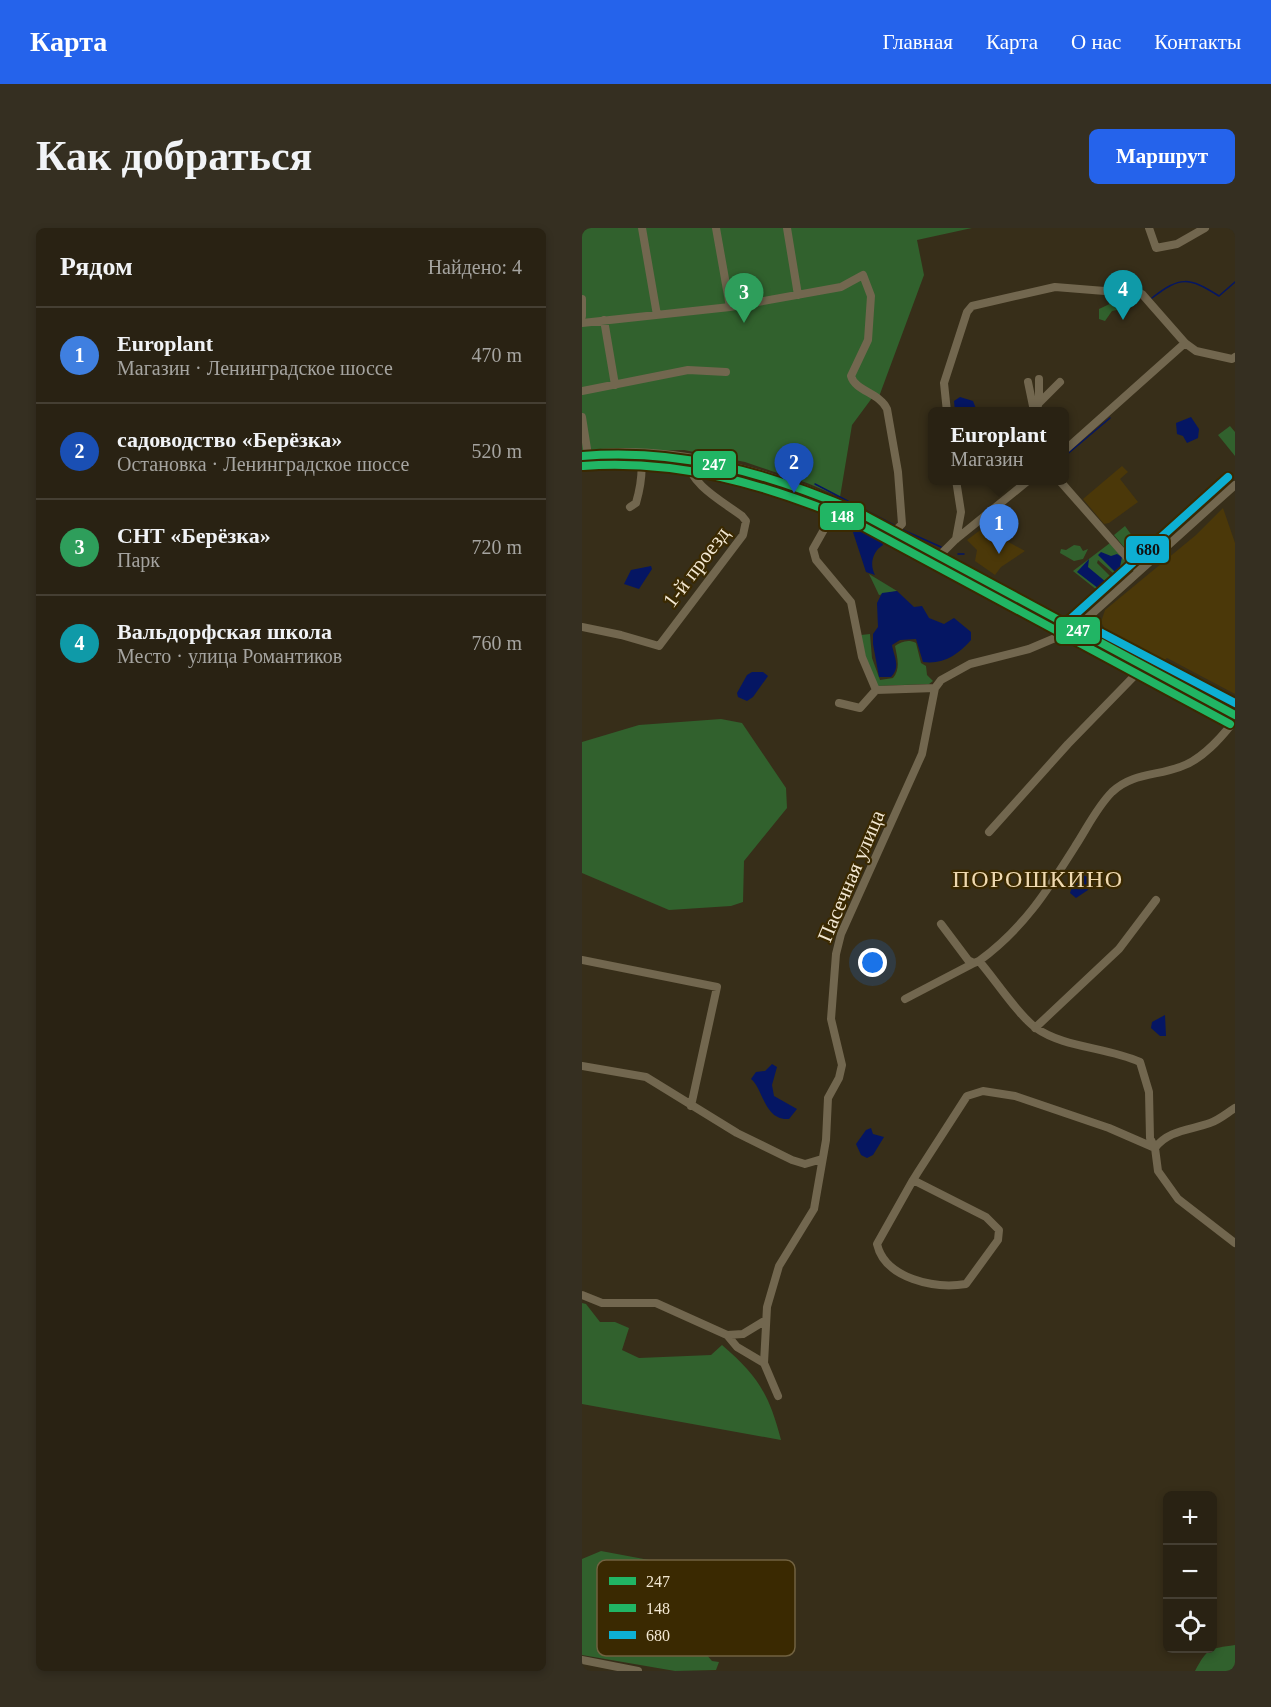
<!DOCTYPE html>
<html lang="ru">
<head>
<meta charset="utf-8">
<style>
  body { margin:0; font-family:Georgia,serif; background:#352f21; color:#f1f3f6 }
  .controls { position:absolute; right:18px; bottom:18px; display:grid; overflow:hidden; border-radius:9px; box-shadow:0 3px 9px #0003 }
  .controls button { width:54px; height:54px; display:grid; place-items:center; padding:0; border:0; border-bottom:2px solid #453f33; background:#292213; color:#f1f3f6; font:30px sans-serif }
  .you { position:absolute; left:291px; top:735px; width:21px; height:21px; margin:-15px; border:4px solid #fff; border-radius:50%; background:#1a73e8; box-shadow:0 0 0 9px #1a73e833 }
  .badge { display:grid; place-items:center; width:39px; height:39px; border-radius:50%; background:#2563eb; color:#fff; font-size:20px; font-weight:700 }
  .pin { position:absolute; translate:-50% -50px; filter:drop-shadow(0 2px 3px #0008) }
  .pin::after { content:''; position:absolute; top:32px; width:21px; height:18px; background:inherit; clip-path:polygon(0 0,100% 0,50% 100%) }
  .popup { position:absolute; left:346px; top:179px; width:141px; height:78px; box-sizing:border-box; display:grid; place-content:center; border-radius:9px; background:#292213; filter:drop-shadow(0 2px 4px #0005); font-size:20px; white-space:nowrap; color:#a5a4a0 }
  .popup b { font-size:22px; color:#f1f3f6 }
  .popup::after { content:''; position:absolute; left:50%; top:100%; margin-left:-12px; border:12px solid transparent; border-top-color:#292213 }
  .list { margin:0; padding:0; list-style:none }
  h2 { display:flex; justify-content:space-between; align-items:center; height:78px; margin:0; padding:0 24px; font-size:26px }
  h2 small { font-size:20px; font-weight:400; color:#a5a4a0 }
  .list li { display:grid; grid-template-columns:39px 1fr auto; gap:18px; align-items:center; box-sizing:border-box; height:96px; padding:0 24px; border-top:2px solid #453f33 }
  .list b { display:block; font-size:22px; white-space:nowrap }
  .list p { margin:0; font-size:20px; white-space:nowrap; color:#a5a4a0 }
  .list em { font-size:20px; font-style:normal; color:#a5a4a0 }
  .icon { flex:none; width:33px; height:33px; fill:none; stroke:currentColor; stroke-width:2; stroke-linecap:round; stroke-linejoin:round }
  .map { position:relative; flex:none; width:653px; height:1443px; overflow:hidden; border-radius:9px }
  header { display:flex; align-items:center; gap:36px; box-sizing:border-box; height:84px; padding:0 30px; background:#2563eb; color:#fff }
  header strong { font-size:28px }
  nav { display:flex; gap:33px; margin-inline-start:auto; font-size:21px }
  .intro { display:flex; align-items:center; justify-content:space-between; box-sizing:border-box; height:144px; padding:0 36px }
  h1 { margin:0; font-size:42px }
  .button { padding:15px 27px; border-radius:9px; background:#2563eb; color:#fff; font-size:21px; font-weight:700 }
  main { display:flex; gap:36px; padding:0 36px }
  aside { flex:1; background:#292213; border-radius:9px; box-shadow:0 3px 9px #0003 }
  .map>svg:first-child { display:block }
  .built { fill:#4b3809 }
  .green { fill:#31612d }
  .water { fill:#051663 }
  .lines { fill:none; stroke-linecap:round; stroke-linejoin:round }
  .stream { stroke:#051663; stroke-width:1.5 }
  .minor { stroke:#72674f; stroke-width:8 }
  .major { stroke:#72664c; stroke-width:10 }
  .bus-1-casing { stroke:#3a2901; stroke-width:12 }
  .bus-2-casing { stroke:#3a2901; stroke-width:12 }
  .bus-3-casing { stroke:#3a2901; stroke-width:12 }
  .bus-1 { stroke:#21b564; stroke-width:8 }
  .bus-2 { stroke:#21b564; stroke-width:8 }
  .bus-3 { stroke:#0dafd3; stroke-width:8 }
  .labels { text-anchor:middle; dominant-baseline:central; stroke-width:4.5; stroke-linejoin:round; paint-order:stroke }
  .street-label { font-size:21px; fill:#f2e7d2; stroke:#3a2901 }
  .quarter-label { font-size:24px; letter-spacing:1.5px; fill:#efd9b0; stroke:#3a2901 }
  .key { fill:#3a2901; stroke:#716240; stroke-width:1.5 }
  .key-label { font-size:16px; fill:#f2e7d2 }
  .line-badge { stroke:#3a2901; stroke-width:2 }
  .badge-label { font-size:16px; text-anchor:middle; font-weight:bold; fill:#fff }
  .pale-badge-label { font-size:16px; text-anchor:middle; font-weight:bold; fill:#111 }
</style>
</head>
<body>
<header>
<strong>Карта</strong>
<nav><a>Главная</a><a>Карта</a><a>О нас</a><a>Контакты</a></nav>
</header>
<div class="intro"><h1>Как добраться</h1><a class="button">Маршрут</a></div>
<main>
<aside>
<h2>Рядом<small>Найдено: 4</small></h2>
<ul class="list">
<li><span class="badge" style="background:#3f7fe0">1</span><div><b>Europlant</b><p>Магазин · Ленинградское шоссе</p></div><em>470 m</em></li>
<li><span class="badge" style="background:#1a4fb4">2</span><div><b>садоводство «Берёзка»</b><p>Остановка · Ленинградское шоссе</p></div><em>520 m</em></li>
<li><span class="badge" style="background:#2e9e5b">3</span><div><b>СНТ «Берёзка»</b><p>Парк</p></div><em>720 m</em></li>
<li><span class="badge" style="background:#0f9aa8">4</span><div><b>Вальдорфская школа</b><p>Место · улица Романтиков</p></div><em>760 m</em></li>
</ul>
</aside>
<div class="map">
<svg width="653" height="1443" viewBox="0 0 653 1443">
  <rect width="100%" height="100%" fill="#372e19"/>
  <path class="built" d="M 540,238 L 546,244 L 538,251 L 556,274 L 527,295 L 522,296 L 501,271 Z
    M 641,280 L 653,315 L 653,466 L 585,430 L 578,436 L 526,407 L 519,394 L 523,382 L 614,307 Z
    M 401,300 L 443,323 L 419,339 L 413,347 L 393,333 L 395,322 L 385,312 Z"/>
  <path class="green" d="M 0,0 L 390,0 L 335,12 L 342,47 L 295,174 L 290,170 L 270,197 L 258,269 L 225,255 L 163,234 L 102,222 L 0,225 Z
    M 534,73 L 540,73 L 545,80 L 530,83 L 523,93 L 517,91 L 517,81 Z
    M 648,198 L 653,204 L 653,228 L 636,207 Z
    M 543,298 L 563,326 L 555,335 L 532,307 Z
    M 528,315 L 550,341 L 539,352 L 516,332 L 515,335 L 533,353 L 520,366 L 491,343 Z
    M 492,317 L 498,318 L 501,323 L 506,321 L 501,331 L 492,333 L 478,325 L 479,321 L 484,322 Z
    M 287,346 L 315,363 L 297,367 Z
    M 288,406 L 290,430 L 298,452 L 311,450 C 319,440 315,429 313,418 C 319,414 326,411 334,415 L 339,435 L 344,438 L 345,447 L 351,453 L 347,456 L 294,458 L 285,437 L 279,407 Z
    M 139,491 L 160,495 L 204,560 L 205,580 L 162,633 L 161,674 L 149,678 L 87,682 L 0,645 L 0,514 L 57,497 Z
    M 0,1075 L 4,1076 L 18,1094 L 33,1094 L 47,1100 L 40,1122 L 57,1130 L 129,1127 L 140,1117 C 176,1148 187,1166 199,1212 L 0,1176 Z
    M 19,1323 L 126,1343 L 145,1365 L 118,1382 L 128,1417 L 124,1426 L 130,1433 L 137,1434 L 134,1442 L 93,1443 L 0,1427 L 0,1331 Z
    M 653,1417 L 653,1443 L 613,1443 C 626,1419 627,1421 653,1417 Z"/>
  <path class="water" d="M 378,169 L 391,173 L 395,183 L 373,183 L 372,173 Z
    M 609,189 L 617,201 L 616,210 L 605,215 L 601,208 L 595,206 L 594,195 Z
    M 272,295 L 299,308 L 301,317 C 291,323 287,336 293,347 L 284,344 L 269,298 Z
    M 519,324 L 529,328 L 535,326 L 540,329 L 538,339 L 540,343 L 548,341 L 548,343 L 539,350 L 516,327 Z
    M 507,331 L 506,339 L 524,354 L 530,354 L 521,364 L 495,344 Z
    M 69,338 L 70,341 L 57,361 L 42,356 L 49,342 Z
    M 315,363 L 332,379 L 340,378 L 347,390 L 362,396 L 372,390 L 389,404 L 389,412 C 377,426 361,437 341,434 L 334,411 L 318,412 L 310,417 C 312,429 319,439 309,449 L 297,449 L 291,416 L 291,406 L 296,399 L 295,375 L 300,365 Z
    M 170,444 L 181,444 L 186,448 L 171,469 L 165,473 L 156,469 L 155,465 L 165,447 Z
    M 499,646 L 507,650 L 509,656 L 506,662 L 494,670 L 488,665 L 494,647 Z
    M 583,787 L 584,808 L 578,808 L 569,800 L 570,794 Z
    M 190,836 L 195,839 L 190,857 L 192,868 L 215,881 L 207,891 C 182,893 181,860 169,851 L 174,844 L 183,843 Z
    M 289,900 L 291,906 L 302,909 L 291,927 L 285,930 L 279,927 L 274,916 L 284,902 Z"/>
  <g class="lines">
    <path class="stream" d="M 570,70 C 598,48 607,49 637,68 L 653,54
      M 483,228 L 528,190
      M 233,256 L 312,297
      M 629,270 L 651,249
      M 615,282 L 624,274
      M 601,295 L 609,288
      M 321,302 L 359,319
      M 572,321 L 595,300
      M 376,326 L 382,326
      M 556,335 L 567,325"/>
    <path class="minor" d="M 60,0 L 75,87
      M 134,0 L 148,79
      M 205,0 L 216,67
      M 567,0 L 574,20 L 595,16 L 623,0
      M 0,71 L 0,88
      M 22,92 L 33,157
      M 0,95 L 148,79 L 259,59 L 281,47 L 289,68 L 286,112 L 269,148 C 273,163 298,165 305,181 L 316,244 L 320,296 L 312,304
      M 446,154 L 452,183
      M 0,163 L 106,142 L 144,144
      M 457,175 L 478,154
      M 365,184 L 362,155 L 385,84 L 390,78 L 473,59 L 560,66 L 603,115 L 614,123 L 650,131 L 653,129
      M 453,184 L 457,175 L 457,151
      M 0,189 L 6,227
      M 483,222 L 603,115
      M 374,252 L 379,284 L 374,311
      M 477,252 L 557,343
      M 257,275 L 231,321 L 234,332 L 269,374 L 280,429 L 294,462
      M 48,279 L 54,275 C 59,258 61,244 59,227
      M 357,328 L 373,312 L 447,252
      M 0,399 L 39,407 L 77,418 L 161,307 L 164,293 L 160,288 C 140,273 108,257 105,231
      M 257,475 L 278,480 L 294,462 L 353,460
      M 407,604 L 486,516 L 561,439
      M 359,696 L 386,732 L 392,735 L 397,733 C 412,750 436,787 454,800 C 482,820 525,819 558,834 L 567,864 L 568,910 L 573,920 L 576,943 L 596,971 L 653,1015
      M 0,732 L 135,759 L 109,878
      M 397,733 C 442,700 465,663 494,617 C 505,600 515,579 530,564 C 550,545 574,548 598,539 C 620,532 639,510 653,492
      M 323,771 L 392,735
      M 453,800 L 537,721 L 574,672
      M 0,838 L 64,849 L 155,905 L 210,932 L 223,936 L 240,931
      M 573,920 C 586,902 609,902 628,895 C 637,892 645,885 653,880
      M 331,952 L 404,989 L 417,1002 L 416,1012 L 384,1056 C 353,1061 303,1051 295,1016 L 331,952 L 336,944 L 385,868 L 401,863 L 433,868 L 527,900 L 573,920
      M 0,1067 L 20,1075 L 74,1075 L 145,1107 L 161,1106 L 184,1092
      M 145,1107 L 155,1119 L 182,1135
      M 196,1168 L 182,1135 L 185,1079 L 197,1038 L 232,981 L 244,912 L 246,870 L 257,850 L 260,837 L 249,791 L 254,726 L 259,706 L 340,526 L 353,460 L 359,452 L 388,436 L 447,421 L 492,402 L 653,257
      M 0,1432 L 56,1443"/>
    <path class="major" d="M 0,228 C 90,215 196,247 276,284 L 653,487"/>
    <g class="bus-1-casing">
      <path id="bus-1" d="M 0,228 C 98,220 187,245 276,284 L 653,487"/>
    </g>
    <g class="bus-2-casing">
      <path id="bus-2" d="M 1,238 C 96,231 184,256 271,293 L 648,496"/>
    </g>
    <g class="bus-3-casing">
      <path id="bus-3" d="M 497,393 L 653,475
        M 485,394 L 646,249"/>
    </g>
    <use href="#bus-1" class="bus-1"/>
    <use href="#bus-2" class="bus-2"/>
    <use href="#bus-3" class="bus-3"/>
  </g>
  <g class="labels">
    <g class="street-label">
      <text transform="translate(114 339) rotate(-53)">1-й проезд</text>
      <text transform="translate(269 648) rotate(-67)">Пасечная улица</text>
    </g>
    <g class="quarter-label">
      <text x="456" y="651">ПОРОШКИНО</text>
    </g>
  </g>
  <rect x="15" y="1332" width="198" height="96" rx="9" class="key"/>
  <rect x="27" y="1349" width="27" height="8" fill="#21b564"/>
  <rect x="27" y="1376" width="27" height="8" fill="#21b564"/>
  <rect x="27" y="1403" width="27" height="8" fill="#0dafd3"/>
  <g class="key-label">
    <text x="64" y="1359">247</text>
    <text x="64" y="1386">148</text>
    <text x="64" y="1413">680</text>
  </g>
  <g class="line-badge">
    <rect x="110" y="222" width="45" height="29" rx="6" fill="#21b564"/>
    <rect x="237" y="274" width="46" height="29" rx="6" fill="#21b564"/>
    <rect x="543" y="307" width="45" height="29" rx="6" fill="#0dafd3"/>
    <rect x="473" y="388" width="46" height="29" rx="6" fill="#21b564"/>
  </g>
  <g class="badge-label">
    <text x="132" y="242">247</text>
    <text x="260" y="294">148</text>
    <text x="496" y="408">247</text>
  </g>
  <g class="pale-badge-label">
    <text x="566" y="327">680</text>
  </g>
</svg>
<div class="controls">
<button>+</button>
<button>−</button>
<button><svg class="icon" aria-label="locate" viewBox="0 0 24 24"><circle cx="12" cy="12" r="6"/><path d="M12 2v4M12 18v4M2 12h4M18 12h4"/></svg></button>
</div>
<div class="you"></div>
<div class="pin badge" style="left:417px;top:326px;background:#3f7fe0">1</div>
<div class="popup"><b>Europlant</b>Магазин</div>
<div class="pin badge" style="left:212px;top:265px;background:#1a4fb4">2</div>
<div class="pin badge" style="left:162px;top:95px;background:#2e9e5b">3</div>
<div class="pin badge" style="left:541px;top:92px;background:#0f9aa8">4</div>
</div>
</main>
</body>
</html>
